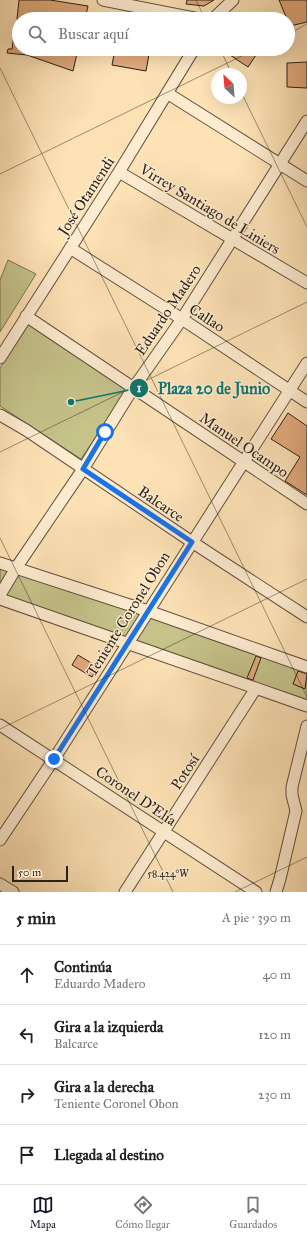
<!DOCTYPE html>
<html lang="es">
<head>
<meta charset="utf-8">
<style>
  body { margin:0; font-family:"IM FELL Great Primer",serif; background:#f6f6f6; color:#202124 }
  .compass { position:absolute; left:211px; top:68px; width:36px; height:36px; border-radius:50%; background:#fff; box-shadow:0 4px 16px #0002; rotate:334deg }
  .scale { position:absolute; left:12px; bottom:10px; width:56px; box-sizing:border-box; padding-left:4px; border:2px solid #2c2117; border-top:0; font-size:11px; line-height:14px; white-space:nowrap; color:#2c2117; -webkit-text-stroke:3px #feecd0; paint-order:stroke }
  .stop { position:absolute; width:12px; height:12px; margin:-9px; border:3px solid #1a73e8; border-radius:50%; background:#fff }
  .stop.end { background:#1a73e8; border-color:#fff; box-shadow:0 1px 4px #0008 }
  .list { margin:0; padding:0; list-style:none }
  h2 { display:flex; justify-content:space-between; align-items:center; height:52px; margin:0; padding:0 16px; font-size:17px }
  h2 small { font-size:13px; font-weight:400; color:#757577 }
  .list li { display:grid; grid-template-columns:26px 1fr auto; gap:12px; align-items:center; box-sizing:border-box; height:60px; padding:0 16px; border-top:1px solid #e0e0e0 }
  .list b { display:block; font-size:15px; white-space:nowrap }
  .list p { margin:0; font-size:13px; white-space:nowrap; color:#757577 }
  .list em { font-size:13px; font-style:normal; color:#757577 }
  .icon { flex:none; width:22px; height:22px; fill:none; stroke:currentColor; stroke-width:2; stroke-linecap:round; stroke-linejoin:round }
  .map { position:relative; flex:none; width:307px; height:892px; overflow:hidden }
  .search { position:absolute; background:#fff; box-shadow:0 4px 16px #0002; left:12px; right:12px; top:12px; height:44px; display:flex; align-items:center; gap:10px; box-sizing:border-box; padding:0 14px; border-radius:22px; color:#757577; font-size:15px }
  .sheet { height:292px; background:#fff }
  nav { display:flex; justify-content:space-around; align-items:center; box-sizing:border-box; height:56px; border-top:1px solid #e0e0e0; background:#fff; font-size:11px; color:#757577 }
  nav a { display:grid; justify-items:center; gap:2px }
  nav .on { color:#111827 }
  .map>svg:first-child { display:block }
  .green { fill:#c5c28a; stroke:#787250 }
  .building { fill:#e2ab7d; stroke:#2c2117 }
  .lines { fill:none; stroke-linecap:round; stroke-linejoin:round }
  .minor-casing { stroke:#60513f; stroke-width:13 }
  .minor { stroke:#feecd0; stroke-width:11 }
  .route { stroke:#1a73e8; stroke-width:5 }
  .ticks { fill:none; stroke:#2c2117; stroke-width:1; stroke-opacity:0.45 }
  .labels { text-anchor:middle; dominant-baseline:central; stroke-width:3; stroke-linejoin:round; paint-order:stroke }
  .street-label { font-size:15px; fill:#2c2117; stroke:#feecd0 }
  .ticks-label { font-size:10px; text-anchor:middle; fill:#2c2117; stroke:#feecd0; stroke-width:3; stroke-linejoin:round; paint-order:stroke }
  .leader { fill:none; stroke:#0f766e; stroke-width:1.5 }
  .callout-dot { fill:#0f766e; stroke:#feecd0; stroke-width:1.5 }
  .mark-label { font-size:12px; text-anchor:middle; font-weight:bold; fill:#fff }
  .callout-label { font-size:16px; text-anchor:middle; font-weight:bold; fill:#0f766e; stroke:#feecd0; stroke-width:3; stroke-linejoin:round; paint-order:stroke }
</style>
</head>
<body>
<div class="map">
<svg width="307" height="892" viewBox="0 0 307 892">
  <rect width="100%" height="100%" fill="#fde2b6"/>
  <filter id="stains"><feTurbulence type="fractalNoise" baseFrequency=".005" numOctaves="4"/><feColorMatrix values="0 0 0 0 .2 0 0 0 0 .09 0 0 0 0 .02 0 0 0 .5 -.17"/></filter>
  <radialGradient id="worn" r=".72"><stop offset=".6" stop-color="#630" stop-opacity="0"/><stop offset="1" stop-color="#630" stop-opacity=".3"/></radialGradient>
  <path class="green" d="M 8,260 L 36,274 L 0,332 L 0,280 Z
    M 29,324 L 128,389 L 81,459 L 0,406 L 0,368 Z
    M 0,563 L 307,667 L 307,706 L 0,599 Z"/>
  <path class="building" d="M 19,0 L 50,0 L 88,6 L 85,19 L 17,19 Z
    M 187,0 L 214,0 L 204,6 L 186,4 Z
    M 279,0 L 307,0 L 307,22 L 290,26 L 288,19 L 287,19 Z
    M 15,28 L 19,28 L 19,49 L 78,49 L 73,71 L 27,55 L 7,53 L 8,49 L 12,49 Z
    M 115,49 L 150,49 L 146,71 L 112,65 Z
    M 221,49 L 260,49 L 248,67 Z
    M 307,62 L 307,88 L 287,87 L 287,63 Z
    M 288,413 L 307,426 L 307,495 L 285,481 L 300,457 L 271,439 Z
    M 78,655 L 98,667 L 92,677 L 72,665 Z
    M 256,656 L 261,658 L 253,680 L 247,678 Z
    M 298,671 L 307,674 L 305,689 L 293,684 Z"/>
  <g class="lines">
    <g class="minor-casing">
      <path id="minor" d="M 103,0 L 199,19
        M 213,19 L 233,0
        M 167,93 L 307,181
        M 119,172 L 307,283
        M 70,248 L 182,319 L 307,402
        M 26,316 L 307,504
        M 0,358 L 119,172 L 194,49
        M 0,415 L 26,430 L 192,542 L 307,617
        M 0,563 L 148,611 L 307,667
        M 0,595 L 16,568 L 83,469 L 130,393 L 182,319 L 307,121
        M 0,599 L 307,706
        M 0,725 L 256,892
        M 0,840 L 54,759 L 307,363
        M 0,884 L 13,892
        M 125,892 L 256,688
        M 276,892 L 280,879 L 296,811 L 292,795 L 292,787 L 307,726"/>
    </g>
    <use href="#minor" class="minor"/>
  </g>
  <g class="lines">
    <path class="route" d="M 54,759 L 192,542 L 83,469 L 105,432"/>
  </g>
  <path class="ticks" d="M 196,0 L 205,19M 288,34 L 307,24M 220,49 L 232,74M 0,68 L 307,697M 241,92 L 307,227M 0,174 L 256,49M 0,452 L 307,302M 0,538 L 173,892M 0,729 L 307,579M 235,892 L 307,857"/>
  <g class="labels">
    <g class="street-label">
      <text transform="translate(86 196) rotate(-57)">José Otamendi</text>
      <text transform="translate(210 209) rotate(31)">Virrey Santiago de Liniers</text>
      <text transform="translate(168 310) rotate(-56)">Eduardo Madero</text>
      <text transform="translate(207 318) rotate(33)">Callao</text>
      <text transform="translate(244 445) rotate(34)">Manuel Ocampo</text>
      <text transform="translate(161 504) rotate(34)">Balcarce</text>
      <text transform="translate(128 614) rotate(-58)">Teniente Coronel Obon</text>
      <text transform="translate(185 772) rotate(-57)">Potosí</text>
      <text transform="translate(136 796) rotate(34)">Coronel D'Elía</text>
    </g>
  </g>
  <g class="ticks-label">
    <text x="168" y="877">58.424°W</text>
  </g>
  <path class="leader" d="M71 402L139 388"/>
  <g class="callout-dot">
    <circle cx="71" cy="402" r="4"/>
    <circle cx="139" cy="388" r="10"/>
  </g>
  <g class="mark-label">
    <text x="139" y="392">1</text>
  </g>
  <g class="callout-label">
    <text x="214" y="394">Plaza 20 de Junio</text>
  </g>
  <rect width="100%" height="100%" filter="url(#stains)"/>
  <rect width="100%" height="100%" fill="url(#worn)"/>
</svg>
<svg class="compass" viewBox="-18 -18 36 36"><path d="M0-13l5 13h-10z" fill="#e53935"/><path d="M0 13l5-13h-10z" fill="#757577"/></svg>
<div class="scale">50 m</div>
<div class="stop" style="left:105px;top:432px"></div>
<div class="stop end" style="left:54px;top:759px"></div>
<div class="search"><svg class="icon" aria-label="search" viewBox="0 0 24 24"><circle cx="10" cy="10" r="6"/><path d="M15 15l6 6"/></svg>Buscar aquí</div>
</div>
<section class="sheet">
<h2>5 min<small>A pie · 390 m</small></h2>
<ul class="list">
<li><svg class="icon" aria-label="ahead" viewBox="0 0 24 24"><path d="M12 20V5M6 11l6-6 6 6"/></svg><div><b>Continúa</b><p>Eduardo Madero</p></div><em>40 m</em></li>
<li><svg class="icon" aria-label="left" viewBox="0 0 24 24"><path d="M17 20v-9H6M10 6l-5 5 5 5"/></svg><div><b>Gira a la izquierda</b><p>Balcarce</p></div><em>120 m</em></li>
<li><svg class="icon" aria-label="right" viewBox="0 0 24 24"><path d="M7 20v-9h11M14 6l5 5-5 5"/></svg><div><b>Gira a la derecha</b><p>Teniente Coronel Obon</p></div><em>230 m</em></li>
<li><svg class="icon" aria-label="arrive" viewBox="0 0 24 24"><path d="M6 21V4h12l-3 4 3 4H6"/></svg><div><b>Llegada al destino</b></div></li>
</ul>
</section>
<nav>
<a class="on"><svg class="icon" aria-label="map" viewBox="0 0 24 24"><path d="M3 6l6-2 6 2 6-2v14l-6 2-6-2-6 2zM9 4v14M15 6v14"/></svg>Mapa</a>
<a><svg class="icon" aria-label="directions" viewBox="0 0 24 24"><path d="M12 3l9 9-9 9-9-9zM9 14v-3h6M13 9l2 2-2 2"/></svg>Cómo llegar</a>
<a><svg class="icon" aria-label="saved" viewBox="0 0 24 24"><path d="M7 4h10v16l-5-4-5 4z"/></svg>Guardados</a>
</nav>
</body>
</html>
